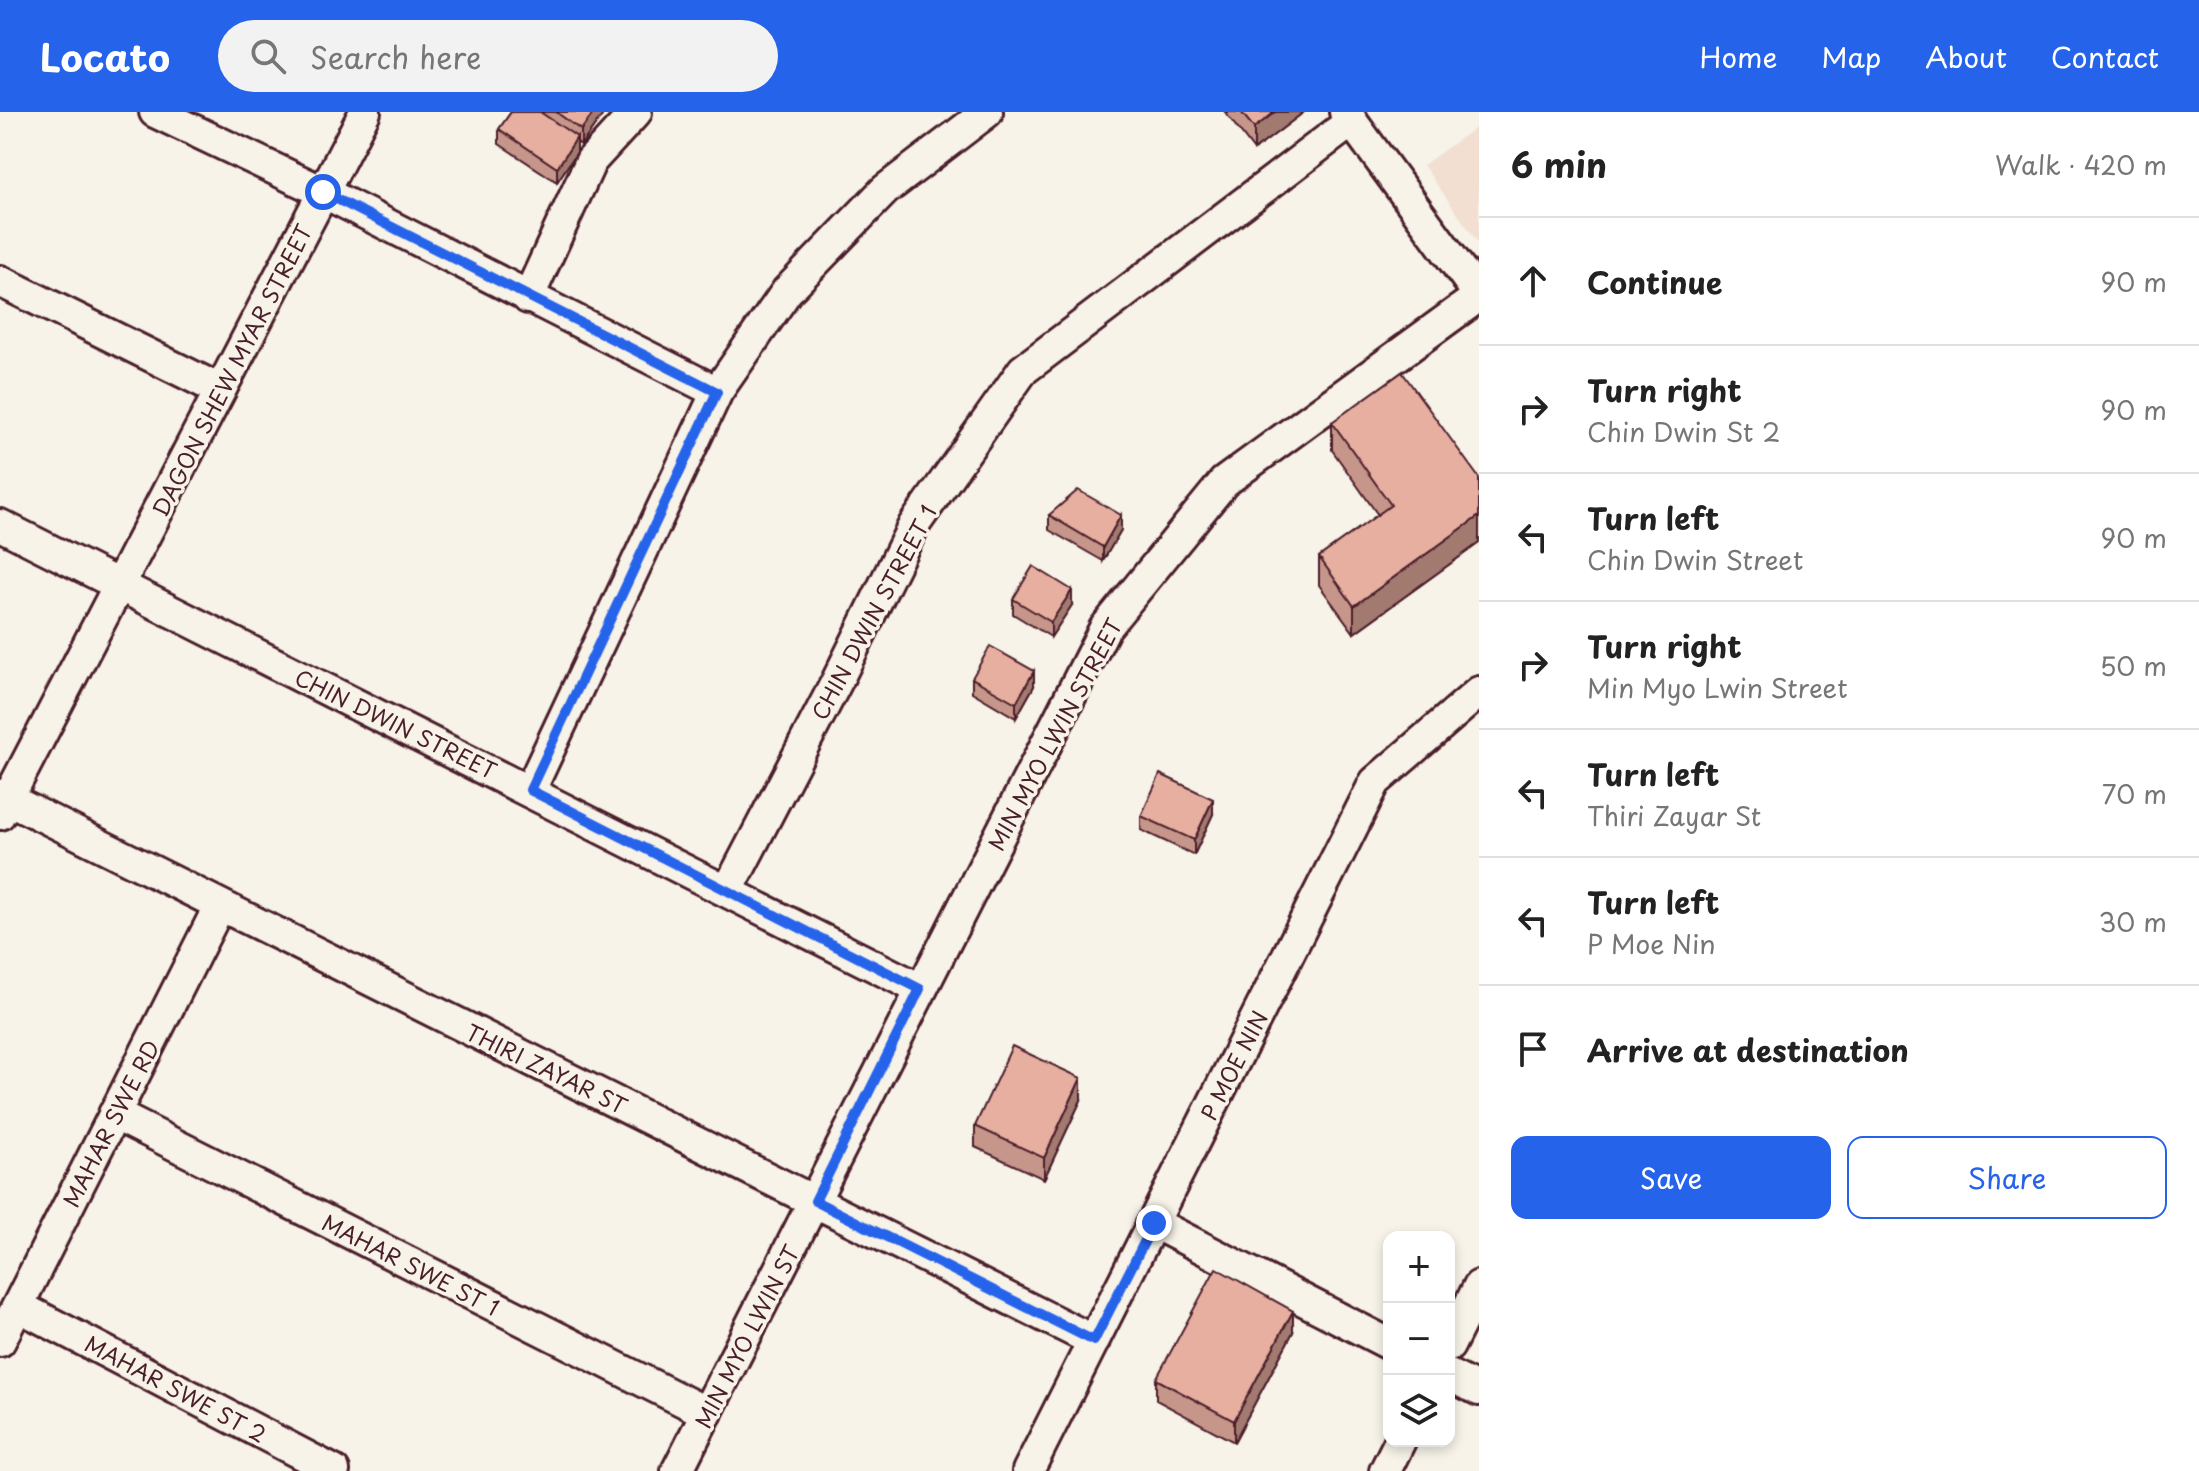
<!DOCTYPE html>
<html lang="en">
<head>
<meta charset="utf-8">
<style>
  body { margin:0; font-family:"Playpen Sans",sans-serif; background:#f2f2f2; color:#222 }
  .controls { position:absolute; right:24px; bottom:24px; display:grid; overflow:hidden; border-radius:16px; box-shadow:0 4px 12px #0003 }
  .controls button { width:72px; height:72px; display:grid; place-items:center; padding:0; border:0; border-bottom:2px solid #e0e0e0; background:#fff; color:#222; font:40px sans-serif }
  .stop { position:absolute; width:24px; height:24px; margin:-18px; border:6px solid #2563eb; border-radius:50%; background:#fff }
  .stop.end { background:#2563eb; border-color:#fff; box-shadow:0 2px 8px #0008 }
  .list { margin:0; padding:0; list-style:none }
  h2 { display:flex; justify-content:space-between; align-items:center; height:104px; margin:0; padding:0 32px; font-size:34px }
  h2 small { font-size:26px; font-weight:400; color:#767676 }
  .list li { display:grid; grid-template-columns:52px 1fr auto; gap:24px; align-items:center; box-sizing:border-box; height:128px; padding:0 32px; border-top:2px solid #e0e0e0 }
  .list b { display:block; font-size:30px; white-space:nowrap }
  .list p { margin:0; font-size:26px; white-space:nowrap; color:#767676 }
  .list em { font-size:26px; font-style:normal; color:#767676 }
  .actions { display:flex; gap:16px; padding:24px 32px }
  .actions a { flex:1; padding:18px 0; border:2px solid #2563eb; border-radius:16px; text-align:center; font-size:28px; color:#2563eb }
  .actions .main { background:#2563eb; color:#fff }
  .icon { flex:none; width:44px; height:44px; fill:none; stroke:currentColor; stroke-width:2; stroke-linecap:round; stroke-linejoin:round }
  .map { position:relative; flex:none; width:1479px; height:1359px; overflow:hidden }
  header { display:flex; align-items:center; gap:48px; box-sizing:border-box; height:112px; padding:0 40px; background:#2563eb; color:#fff }
  header strong { font-size:38px }
  nav { display:flex; gap:44px; margin-inline-start:auto; font-size:28px }
  .search { width:560px; height:72px; background:#f2f2f2; display:flex; align-items:center; gap:20px; box-sizing:border-box; padding:0 28px; border-radius:44px; color:#767676; font-size:30px }
  main { display:flex }
  aside { flex:1; background:#fff }
  .map>svg:first-child { display:block }
  .built { fill:#f2dfd2 }
  .lines { fill:none; stroke-linecap:round; stroke-linejoin:round }
  .minor-casing { stroke:#4a1f2b; stroke-width:36 }
  .minor { stroke:#f7f3e8; stroke-width:30 }
  .wall { fill:#c7968a; stroke:#4a1f2b; stroke-width:2 }
  .shaded-wall { fill:#a27a70; stroke:#4a1f2b; stroke-width:2 }
  .building { fill:#e7afa0; stroke:#4a1f2b; stroke-width:2 }
  .route { stroke:#2563eb; stroke-width:10 }
  .labels { text-anchor:middle; dominant-baseline:central; stroke-width:7; stroke-linejoin:round; paint-order:stroke }
  .street-label { font-size:22px; fill:#4a1f2b; stroke:#f7f3e8 }
</style>
</head>
<body>
<header>
<strong>Locato</strong>
<div class="search"><svg class="icon" aria-label="search" viewBox="0 0 24 24"><circle cx="10" cy="10" r="6"/><path d="M15 15l6 6"/></svg>Search here</div>
<nav><a>Home</a><a>Map</a><a>About</a><a>Contact</a></nav>
</header>
<main>
<div class="map">
<svg width="1479" height="1359" viewBox="0 0 1479 1359">
  <rect width="100%" height="100%" fill="#f7f3e8"/>
  <filter id="ink" filterUnits="userSpaceOnUse"><feTurbulence type="fractalNoise" baseFrequency=".0125" numOctaves="2"/><feDisplacementMap in="SourceGraphic" scale="16" xChannelSelector="R" yChannelSelector="G"/><feConvolveMatrix kernelMatrix="1 2 1 2 8 2 1 2 1" color-interpolation-filters="sRGB"/></filter>
  <g filter="url(#ink)">
    <path class="built" d="M 1479,13 L 1479,132 L 1423,53 Z"/>
    <g class="lines">
      <g class="minor-casing">
        <path id="minor" d="M 155,0 L 323,80 L 717,280
          M 1345,0 L 1479,183
          M 0,169 L 218,277
          M 528,186 L 591,49 L 636,0
          M 0,413 L 920,877
          M 530,678 L 717,280 L 787,179 L 885,78 L 987,0
          M 0,683 L 1094,1229
          M 0,702 L 365,0
          M 728,778 L 836,571 L 914,413 L 1023,258 L 1352,9
          M 114,1002 L 707,1301
          M 1154,1111 L 1389,1232
          M 18,1194 L 334,1359
          M 0,1229 L 220,793
          M 1449,1234 L 1479,1174
          M 1449,1263 L 1479,1278
          M 677,1359 L 1105,516 L 1224,370 L 1479,184
          M 1028,1359 L 1375,670 L 1479,580
          M 1385,1359 L 1400,1329"/>
      </g>
      <use href="#minor" class="minor"/>
    </g>
    <path class="wall" d="M 511,0 L 604,0 L 604,1 L 581,33 L 577,30 L 577,40 L 557,70 L 499,32 L 499,17 Z
      M 1225,0 L 1304,0 L 1254,38 Z
      M 1332,310 L 1479,366 L 1479,431 L 1354,521 L 1319,473 L 1319,445 L 1378,403 L 1332,338 Z
      M 1049,403 L 1121,418 L 1103,449 L 1049,418 Z
      M 1013,487 L 1072,493 L 1051,525 L 1013,502 Z
      M 972,566 L 1034,574 L 1016,606 L 972,580 Z
      M 1213,702 L 1194,743 L 1141,718 L 1141,704 Z
      M 1081,988 L 1044,1067 L 975,1035 L 975,1014 Z
      M 1293,1220 L 1234,1330 L 1156,1288 L 1156,1267 Z"/>
    <path class="shaded-wall" d="M 594,0 L 604,0 L 604,1 L 581,33 L 581,18 Z
      M 1275,0 L 1304,0 L 1254,38 L 1254,16 Z
      M 577,25 L 577,40 L 557,70 L 557,56 Z
      M 1121,403 L 1121,418 L 1103,449 L 1103,435 Z
      M 1479,404 L 1479,431 L 1354,521 L 1354,494 Z
      M 1072,478 L 1072,493 L 1051,525 L 1051,510 Z
      M 1034,559 L 1034,574 L 1016,606 L 1016,591 Z
      M 1213,687 L 1213,702 L 1194,743 L 1194,728 Z
      M 1081,966 L 1081,988 L 1044,1067 L 1044,1046 Z
      M 1293,1199 L 1293,1220 L 1234,1330 L 1234,1309 Z"/>
    <path class="building" d="M 511,0 L 540,0 L 577,25 L 557,56 L 499,17 Z
      M 556,0 L 594,0 L 581,18 Z
      M 1241,0 L 1275,0 L 1254,16 Z
      M 1402,260 L 1479,366 L 1479,404 L 1354,494 L 1319,445 L 1391,393 L 1332,310 Z
      M 1078,378 L 1121,403 L 1103,435 L 1049,403 Z
      M 1033,454 L 1072,478 L 1051,510 L 1013,487 Z
      M 990,534 L 1034,559 L 1016,591 L 972,566 Z
      M 1160,662 L 1213,687 L 1194,728 L 1141,704 Z
      M 1012,934 L 1081,966 L 1044,1046 L 975,1014 Z
      M 1216,1156 L 1293,1199 L 1234,1309 L 1156,1267 Z"/>
  </g>
  <g class="lines" filter="url(#ink)">
    <path class="route" d="M 323,80 L 717,280 L 530,678 L 920,877 L 815,1089 L 1094,1229 L 1154,1111"/>
  </g>
  <g class="labels">
    <g class="street-label">
      <text transform="translate(231 258) rotate(-63)">DAGON SHEW MYAR STREET</text>
      <text transform="translate(873 500) rotate(-62)">CHIN DWIN STREET 1</text>
      <text transform="translate(396 611) rotate(26)">CHIN DWIN STREET</text>
      <text transform="translate(1054 622) rotate(-62)">MIN MYO LWIN STREET</text>
      <text transform="translate(1233 953) rotate(-63)">P MOE NIN</text>
      <text transform="translate(547 956) rotate(26)">THIRI ZAYAR ST</text>
      <text transform="translate(110 1011) rotate(-63)">MAHAR SWE RD</text>
      <text transform="translate(411 1152) rotate(27)">MAHAR SWE ST 1</text>
      <text transform="translate(746 1224) rotate(-63)">MIN MYO LWIN ST</text>
      <text transform="translate(176 1276) rotate(28)">MAHAR SWE ST 2</text>
    </g>
  </g>
</svg>
<div class="controls">
<button>+</button>
<button>−</button>
<button><svg class="icon" aria-label="layers" viewBox="0 0 24 24"><path d="M12 4l9 5-9 5-9-5zM3 14l9 5 9-5"/></svg></button>
</div>
<div class="stop" style="left:323px;top:80px"></div>
<div class="stop end" style="left:1154px;top:1111px"></div>
</div>
<aside>
<h2>6 min<small>Walk · 420 m</small></h2>
<ul class="list">
<li><svg class="icon" aria-label="ahead" viewBox="0 0 24 24"><path d="M12 20V5M6 11l6-6 6 6"/></svg><div><b>Continue</b></div><em>90 m</em></li>
<li><svg class="icon" aria-label="right" viewBox="0 0 24 24"><path d="M7 20v-9h11M14 6l5 5-5 5"/></svg><div><b>Turn right</b><p>Chin Dwin St 2</p></div><em>90 m</em></li>
<li><svg class="icon" aria-label="left" viewBox="0 0 24 24"><path d="M17 20v-9H6M10 6l-5 5 5 5"/></svg><div><b>Turn left</b><p>Chin Dwin Street</p></div><em>90 m</em></li>
<li><svg class="icon" aria-label="right" viewBox="0 0 24 24"><path d="M7 20v-9h11M14 6l5 5-5 5"/></svg><div><b>Turn right</b><p>Min Myo Lwin Street</p></div><em>50 m</em></li>
<li><svg class="icon" aria-label="left" viewBox="0 0 24 24"><path d="M17 20v-9H6M10 6l-5 5 5 5"/></svg><div><b>Turn left</b><p>Thiri Zayar St</p></div><em>70 m</em></li>
<li><svg class="icon" aria-label="left" viewBox="0 0 24 24"><path d="M17 20v-9H6M10 6l-5 5 5 5"/></svg><div><b>Turn left</b><p>P Moe Nin</p></div><em>30 m</em></li>
<li><svg class="icon" aria-label="arrive" viewBox="0 0 24 24"><path d="M6 21V4h12l-3 4 3 4H6"/></svg><div><b>Arrive at destination</b></div></li>
</ul>
<div class="actions"><a class="main">Save</a><a>Share</a></div>
</aside>
</main>
</body>
</html>
